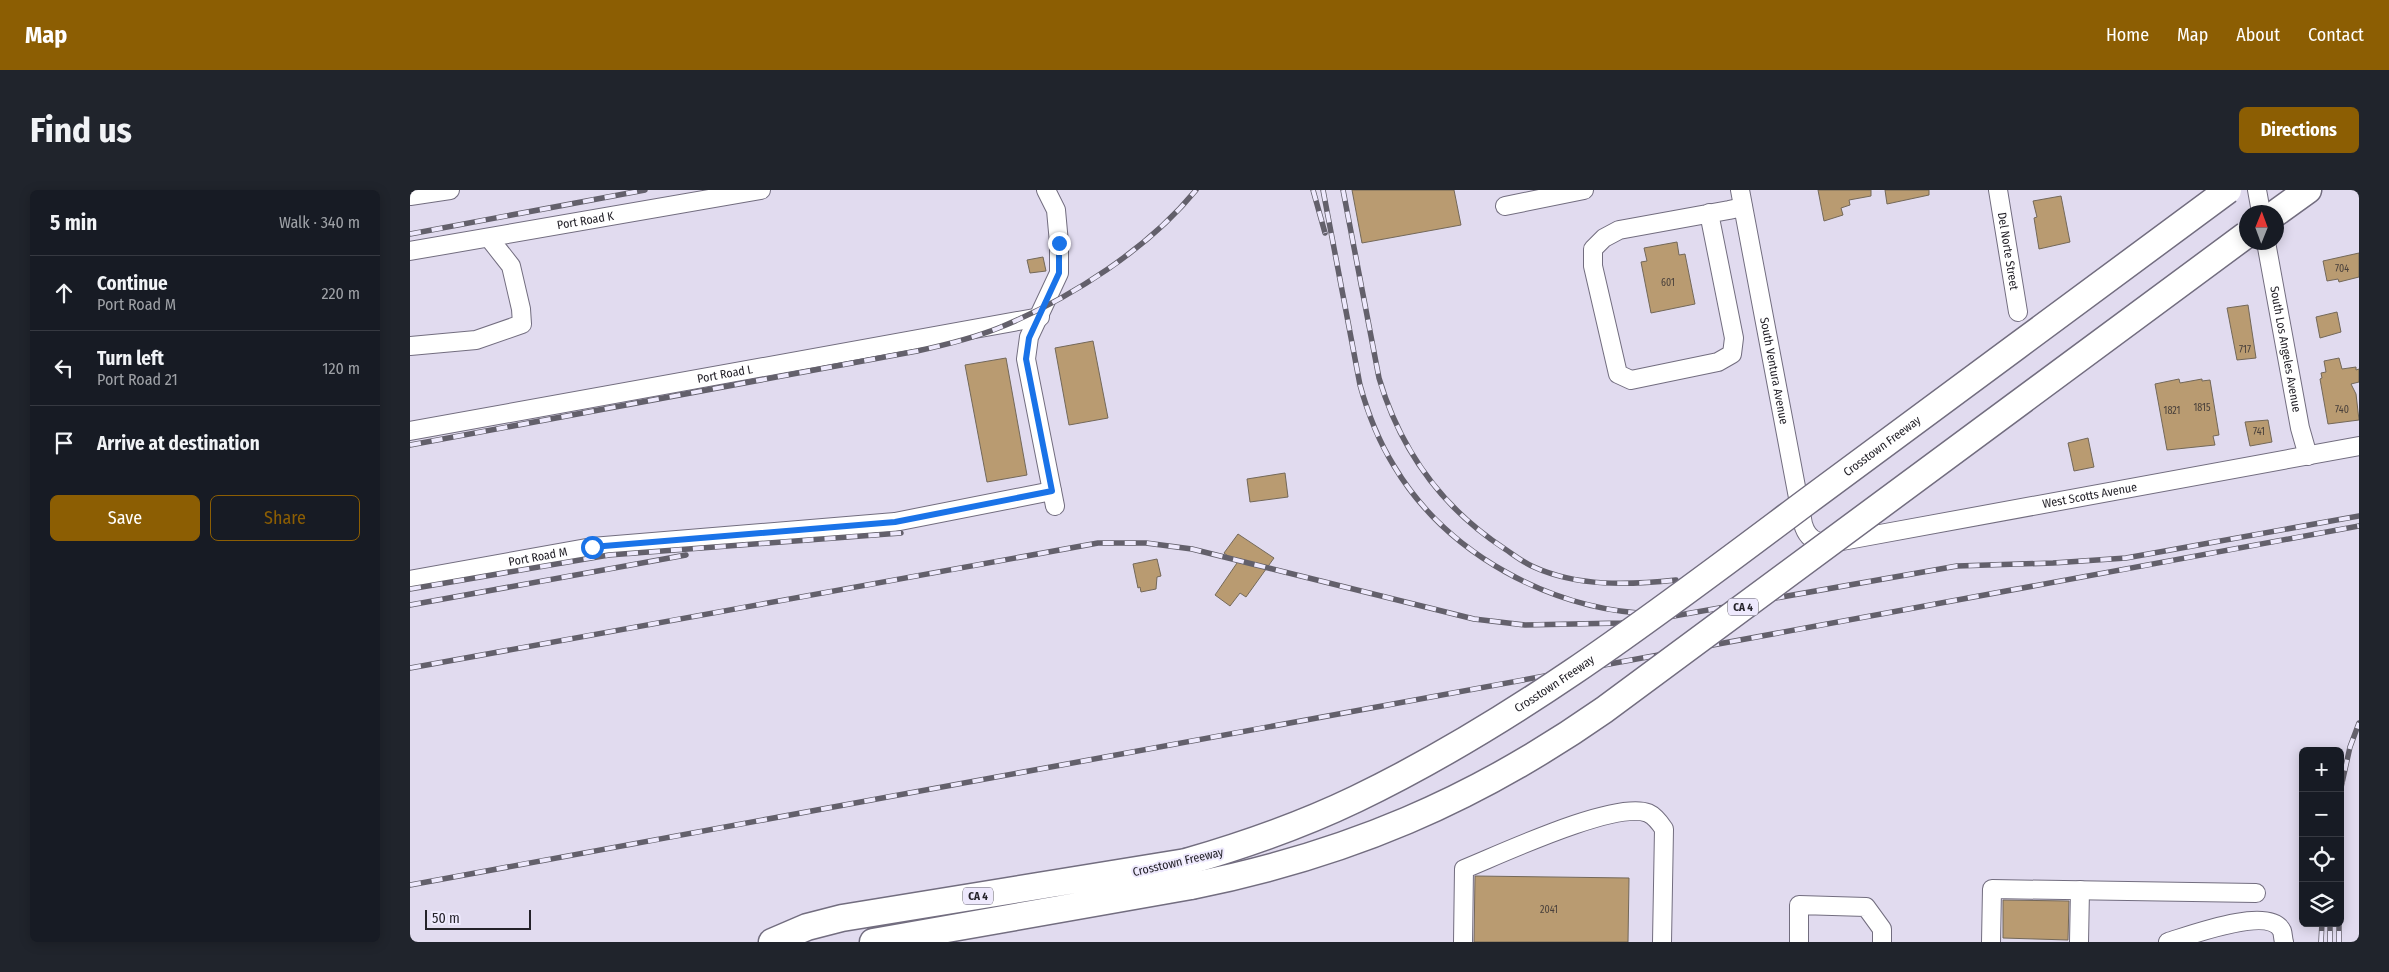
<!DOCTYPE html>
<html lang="en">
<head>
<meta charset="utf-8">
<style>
  body { margin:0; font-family:"Fira Sans Condensed",sans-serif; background:#20242c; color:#f1f3f6 }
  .controls { position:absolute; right:15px; bottom:15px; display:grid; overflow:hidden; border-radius:8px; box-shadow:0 2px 12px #0003 }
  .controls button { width:45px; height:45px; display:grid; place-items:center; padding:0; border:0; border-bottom:1px solid #363941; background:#171b24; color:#f1f3f6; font:25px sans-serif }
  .compass { position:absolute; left:1829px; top:15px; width:45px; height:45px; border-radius:50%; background:#171b24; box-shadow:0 2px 12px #0003; rotate:1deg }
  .scale { position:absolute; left:15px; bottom:12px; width:106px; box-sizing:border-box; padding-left:5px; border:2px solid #242229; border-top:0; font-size:14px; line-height:18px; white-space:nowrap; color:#242229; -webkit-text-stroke:4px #eee9fd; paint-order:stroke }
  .stop { position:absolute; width:15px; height:15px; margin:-11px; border:4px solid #1a73e8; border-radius:50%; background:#fff }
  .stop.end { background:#1a73e8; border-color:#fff; box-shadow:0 1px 5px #0008 }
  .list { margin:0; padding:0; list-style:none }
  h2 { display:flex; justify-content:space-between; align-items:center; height:65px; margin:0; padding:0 20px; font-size:21px }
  h2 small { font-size:16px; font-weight:400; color:#9ea1a6 }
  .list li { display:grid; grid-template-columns:32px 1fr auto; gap:15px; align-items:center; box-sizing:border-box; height:75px; padding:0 20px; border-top:1px solid #363941 }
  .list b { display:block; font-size:19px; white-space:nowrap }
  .list p { margin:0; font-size:16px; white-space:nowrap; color:#9ea1a6 }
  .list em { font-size:16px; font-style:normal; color:#9ea1a6 }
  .actions { display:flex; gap:10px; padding:15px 20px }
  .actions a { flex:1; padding:11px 0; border:1px solid #8c5e03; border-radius:8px; text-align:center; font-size:18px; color:#8c5e03 }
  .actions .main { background:#8c5e03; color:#fff }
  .icon { flex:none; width:28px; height:28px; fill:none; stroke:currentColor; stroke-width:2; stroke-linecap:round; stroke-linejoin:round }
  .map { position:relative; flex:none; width:1949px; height:752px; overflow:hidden; border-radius:8px }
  header { display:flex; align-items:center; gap:30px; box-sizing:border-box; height:70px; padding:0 25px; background:#8c5e03; color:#fff }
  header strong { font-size:24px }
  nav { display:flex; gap:28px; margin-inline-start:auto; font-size:18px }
  .intro { display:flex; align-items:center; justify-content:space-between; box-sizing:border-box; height:120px; padding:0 30px }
  h1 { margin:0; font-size:35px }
  .button { padding:12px 22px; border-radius:8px; background:#8c5e03; color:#fff; font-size:18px; font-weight:700 }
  main { display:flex; gap:30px; padding:0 30px }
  aside { flex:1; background:#171b24; border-radius:8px; box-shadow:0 2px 12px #0003 }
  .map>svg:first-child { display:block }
  .building { fill:#b99b71; stroke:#736859 }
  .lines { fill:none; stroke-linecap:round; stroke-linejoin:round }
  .minor-casing { stroke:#726d7f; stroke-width:20 }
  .highway-casing { stroke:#726d7f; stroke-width:29 }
  .minor { stroke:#fff; stroke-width:18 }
  .highway { stroke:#fff; stroke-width:26 }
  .rail-casing { stroke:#63606b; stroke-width:5.5 }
  .rail { stroke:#eee9fd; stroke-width:4; stroke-dasharray:11; stroke-linecap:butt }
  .highway-bridge-casing { stroke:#726d7f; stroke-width:29; stroke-linecap:butt }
  .highway-bridge { stroke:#fff; stroke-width:26 }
  .route { stroke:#1a73e8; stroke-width:6 }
  .labels { text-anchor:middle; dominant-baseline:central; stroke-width:4; stroke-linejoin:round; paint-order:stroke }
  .number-label { font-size:10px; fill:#49403b }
  .shield { fill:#eee9fd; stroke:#615e69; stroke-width:1 }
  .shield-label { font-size:11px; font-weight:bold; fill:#242229 }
  .street-label { font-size:12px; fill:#242229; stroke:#eee9fd }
</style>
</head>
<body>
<header>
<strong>Map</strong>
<nav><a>Home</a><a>Map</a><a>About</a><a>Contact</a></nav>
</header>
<div class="intro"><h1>Find us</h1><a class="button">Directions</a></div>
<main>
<aside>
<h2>5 min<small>Walk · 340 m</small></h2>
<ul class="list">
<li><svg class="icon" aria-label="ahead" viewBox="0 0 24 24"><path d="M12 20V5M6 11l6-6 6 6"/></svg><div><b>Continue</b><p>Port Road M</p></div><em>220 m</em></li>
<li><svg class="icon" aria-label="left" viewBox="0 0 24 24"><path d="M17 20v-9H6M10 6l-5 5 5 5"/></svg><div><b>Turn left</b><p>Port Road 21</p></div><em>120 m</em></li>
<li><svg class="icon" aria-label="arrive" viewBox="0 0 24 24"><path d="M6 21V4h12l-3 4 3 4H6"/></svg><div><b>Arrive at destination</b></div></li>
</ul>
<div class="actions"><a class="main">Save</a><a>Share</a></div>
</aside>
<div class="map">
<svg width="1949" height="752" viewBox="0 0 1949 752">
  <rect width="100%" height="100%" fill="#e1dbef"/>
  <path class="building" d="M 942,0 L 1044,0 L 1051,35 L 952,53 Z
    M 1408,0 L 1461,0 L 1461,6 L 1439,10 L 1440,15 L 1431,18 L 1433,25 L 1414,31 Z
    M 1475,0 L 1519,0 L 1519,5 L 1477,14 Z
    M 1651,6 L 1660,52 L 1629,59 L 1624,28 L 1627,27 L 1623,11 Z
    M 1267,52 L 1269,65 L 1275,64 L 1285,114 L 1241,123 L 1231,72 L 1237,71 L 1234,58 Z
    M 1949,63 L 1949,87 L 1929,92 L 1928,89 L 1917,91 L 1913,71 Z
    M 633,67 L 636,81 L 620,83 L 617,70 Z
    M 1838,115 L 1846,168 L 1827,170 L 1817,118 Z
    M 1927,122 L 1931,142 L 1910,148 L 1906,127 Z
    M 683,151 L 698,228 L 659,235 L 645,158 Z
    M 596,168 L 617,285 L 577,292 L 555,175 Z
    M 1929,168 L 1932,179 L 1946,177 L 1946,180 L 1949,179 L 1949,192 L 1941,194 L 1946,204 L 1949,230 L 1918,234 L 1910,189 L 1912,188 L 1911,183 L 1916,182 L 1914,171 Z
    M 1769,189 L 1770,193 L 1792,189 L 1792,191 L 1800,190 L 1809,245 L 1803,246 L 1805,255 L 1757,260 L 1745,194 Z
    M 1858,230 L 1862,252 L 1840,256 L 1835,232 Z
    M 1678,248 L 1684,277 L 1664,281 L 1658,253 Z
    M 875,283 L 878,307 L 840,312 L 837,289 Z
    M 828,344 L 864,368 L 836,407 L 830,403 L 820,416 L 805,405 L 827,373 L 814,363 Z
    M 747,369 L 751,386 L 747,387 L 746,399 L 731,402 L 730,397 L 728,398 L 723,374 Z
    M 1065,686 L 1219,688 L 1218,752 L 1064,752 Z
    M 1593,710 L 1659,711 L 1658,750 L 1593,748 Z"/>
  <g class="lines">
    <g class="minor-casing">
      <g id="minor">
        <path d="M 636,0 L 646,20 L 649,53 L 649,83 L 619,147 L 616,169 L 645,316"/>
        <path id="s1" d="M 1330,0 L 1393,334 C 1399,355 1414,354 1432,351 L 1949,256"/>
        <path id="s2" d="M 1588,0 L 1608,122"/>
        <path d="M 1847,0 L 1851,22"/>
        <path d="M 0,6 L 40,0"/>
        <path d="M 1095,16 L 1174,0"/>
        <path d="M 1299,23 L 1324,148 L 1322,164 L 1308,172 L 1221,190 L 1208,184 L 1183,76 L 1183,59 L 1194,48 L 1209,40 L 1319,20 L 1333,17"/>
        <path id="s3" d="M 1856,52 L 1890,238 L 1898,266"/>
        <path id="s4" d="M 0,61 L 351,0"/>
        <path d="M 0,156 L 66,150 L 112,134 L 111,119 L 101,76 L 79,48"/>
        <path id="s5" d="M 0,241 L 630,127"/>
        <path id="s6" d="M 0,390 L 182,357 L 485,332 L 642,301"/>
        <path d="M 1053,752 L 1054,679 C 1089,665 1205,610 1238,623 C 1245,626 1250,633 1254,639 L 1252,752"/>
        <path d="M 1389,752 L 1389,715 L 1456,717 L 1472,739 L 1472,752"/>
        <path d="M 1581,752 L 1582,699 L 1846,703"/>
        <path d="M 1669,752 L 1670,700"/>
        <path d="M 1758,752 C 1778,746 1860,715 1872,741 C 1873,744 1873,749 1874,752"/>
      </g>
    </g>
    <g class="highway-casing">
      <path id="highway" d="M 1866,23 L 1898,0
        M 362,752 L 397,737 L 432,728 L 776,672
        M 463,752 L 781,696"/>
    </g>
    <use href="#minor" class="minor"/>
    <use href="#highway" class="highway"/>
    <g class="rail-casing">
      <path id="rail" d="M 903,0 L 915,43
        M 913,0 L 950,195 C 958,224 968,250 984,276 C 1037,365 1143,421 1245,424
        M 933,0 L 969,188 C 990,259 1032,318 1095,359 C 1104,365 1114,373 1124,377 C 1168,397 1219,395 1266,390
        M 0,44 L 235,0
        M 0,255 L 507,161 C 535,155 564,148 591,137 C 661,108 738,59 786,0
        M 0,399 L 199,365 L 491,343
        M 0,415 L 276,365
        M 0,478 L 688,353 L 736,353 L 782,359 L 1064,429 L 1115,435 L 1211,433 L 1247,429 L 1547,376 L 1643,373 L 1716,368 L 1949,326
        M 1930,602 L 1940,557 L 1949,533
        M 1930,646 L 1931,598
        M 0,695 L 1949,336
        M 1911,752 L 1912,733
        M 1920,752 L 1920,733
        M 1929,752 L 1929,733"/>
    </g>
    <use href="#rail" class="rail"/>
    <g class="highway-bridge-casing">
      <g id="highway-bridge">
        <path id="s7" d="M 776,672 C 835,655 892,635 946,609 C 1108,531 1252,420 1395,313 C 1536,209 1677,104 1818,0"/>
        <path d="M 781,696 C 936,665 1064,611 1194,520 L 1836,45"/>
      </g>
    </g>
    <use href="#highway-bridge" class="highway-bridge"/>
  </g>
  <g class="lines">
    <path class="route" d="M 182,357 L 485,332 L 642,301 L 616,169 L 619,148 L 649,83 L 649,53"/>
  </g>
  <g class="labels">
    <g class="number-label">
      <text x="1932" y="79">704</text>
      <text x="1258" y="93">601</text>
      <text x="1835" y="160">717</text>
      <text x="1792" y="218">1815</text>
      <text x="1932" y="220">740</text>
      <text x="1762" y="221">1821</text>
      <text x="1849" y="242">741</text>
      <text x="1139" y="720">2041</text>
    </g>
    <g class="shield">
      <rect x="1318" y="408.5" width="30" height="17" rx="4"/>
      <rect x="553" y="697.5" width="30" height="17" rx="4"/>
    </g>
    <g class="shield-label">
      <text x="1333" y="417">CA 4</text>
      <text x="568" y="706">CA 4</text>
    </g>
    <g class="street-label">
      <text stroke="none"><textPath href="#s4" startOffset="178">Port Road K</textPath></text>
      <text stroke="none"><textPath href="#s2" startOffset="62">Del Norte Street</textPath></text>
      <text stroke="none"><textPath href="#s3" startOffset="109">South Los Angeles Avenue</textPath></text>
      <text stroke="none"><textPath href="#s1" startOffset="184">South Ventura Avenue</textPath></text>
      <text stroke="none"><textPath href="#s5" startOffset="320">Port Road L</textPath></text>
      <text stroke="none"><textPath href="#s7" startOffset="816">Crosstown Freeway</textPath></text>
      <text stroke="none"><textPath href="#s1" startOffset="640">West Scotts Avenue</textPath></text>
      <text stroke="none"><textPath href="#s6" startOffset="130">Port Road M</textPath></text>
      <text stroke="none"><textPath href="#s7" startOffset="411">Crosstown Freeway</textPath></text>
      <text transform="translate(768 672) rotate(-13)">Crosstown Freeway</text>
    </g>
  </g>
</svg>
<div class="controls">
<button>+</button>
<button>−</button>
<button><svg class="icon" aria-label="locate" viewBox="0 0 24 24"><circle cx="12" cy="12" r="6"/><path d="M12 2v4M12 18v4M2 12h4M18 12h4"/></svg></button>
<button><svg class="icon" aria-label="layers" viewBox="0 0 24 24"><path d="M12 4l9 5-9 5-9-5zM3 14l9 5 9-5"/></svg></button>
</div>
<svg class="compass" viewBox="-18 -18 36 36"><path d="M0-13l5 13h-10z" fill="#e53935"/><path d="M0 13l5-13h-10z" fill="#9ea1a6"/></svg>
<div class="scale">50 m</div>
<div class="stop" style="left:182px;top:357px"></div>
<div class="stop end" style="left:649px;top:53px"></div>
</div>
</main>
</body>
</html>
